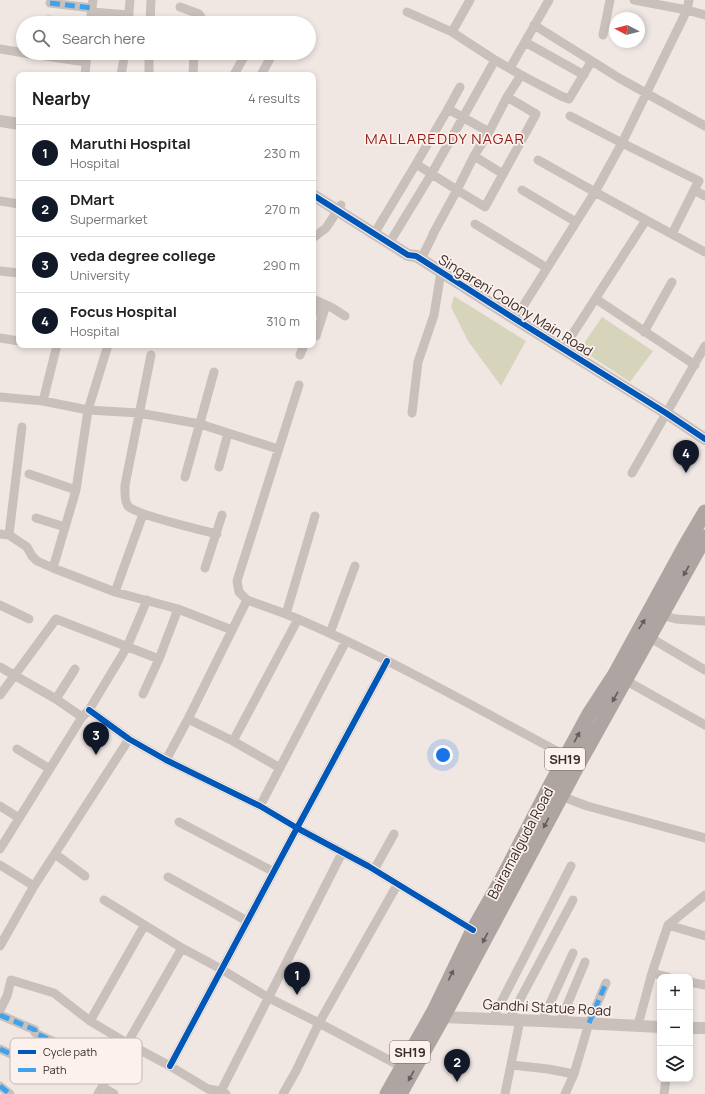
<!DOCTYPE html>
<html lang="en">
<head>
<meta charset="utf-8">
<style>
  body { margin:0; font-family:Manrope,sans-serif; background:#f2f2f2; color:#202124 }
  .controls { position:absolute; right:12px; bottom:12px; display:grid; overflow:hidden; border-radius:8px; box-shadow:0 2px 6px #0003 }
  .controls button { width:36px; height:36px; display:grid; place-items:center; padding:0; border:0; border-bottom:1px solid #e0e0e0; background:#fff; color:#202124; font:20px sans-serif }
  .compass { position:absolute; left:609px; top:12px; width:36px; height:36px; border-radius:50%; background:#fff; box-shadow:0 2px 6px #0003; rotate:277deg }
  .you { position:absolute; left:443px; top:755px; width:14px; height:14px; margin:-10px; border:3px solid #fff; border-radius:50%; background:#1a73e8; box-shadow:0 0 0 6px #1a73e833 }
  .badge { display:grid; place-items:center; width:26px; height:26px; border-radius:50%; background:#111827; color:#fff; font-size:13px; font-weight:700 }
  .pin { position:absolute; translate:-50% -33px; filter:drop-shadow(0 1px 2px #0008) }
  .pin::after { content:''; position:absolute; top:21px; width:14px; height:12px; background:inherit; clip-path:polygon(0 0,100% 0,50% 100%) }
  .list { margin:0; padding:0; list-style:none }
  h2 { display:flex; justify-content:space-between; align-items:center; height:52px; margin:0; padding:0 16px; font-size:17px }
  h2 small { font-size:13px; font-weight:400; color:#757577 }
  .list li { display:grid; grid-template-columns:26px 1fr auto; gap:12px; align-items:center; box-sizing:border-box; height:56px; padding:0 16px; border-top:1px solid #e0e0e0 }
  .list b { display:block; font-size:15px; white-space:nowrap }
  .list p { margin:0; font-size:13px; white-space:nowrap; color:#757577 }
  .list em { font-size:13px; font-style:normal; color:#757577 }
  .icon { flex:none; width:22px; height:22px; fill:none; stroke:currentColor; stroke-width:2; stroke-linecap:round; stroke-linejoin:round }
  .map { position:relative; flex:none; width:705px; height:1094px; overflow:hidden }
  .search { position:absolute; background:#fff; box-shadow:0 2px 6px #0003; left:16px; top:16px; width:300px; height:44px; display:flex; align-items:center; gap:10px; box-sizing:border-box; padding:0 14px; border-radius:22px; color:#757577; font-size:15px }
  .panel { position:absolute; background:#fff; box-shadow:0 2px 6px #0003; left:16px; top:72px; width:300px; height:276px; border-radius:8px }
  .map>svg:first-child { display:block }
  .green { fill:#d6d5bc }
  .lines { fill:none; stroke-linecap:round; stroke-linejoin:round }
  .minor { stroke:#c9c0bc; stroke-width:9 }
  .tertiary { stroke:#c9c0bc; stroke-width:12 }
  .primary { stroke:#aea4a1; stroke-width:15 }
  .quiet { stroke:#3fa3eb; stroke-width:5; stroke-dasharray:10 5; stroke-linecap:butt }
  .cycleway-casing { stroke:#fcf1ec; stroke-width:8 }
  .cycleway { stroke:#0057b8; stroke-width:6 }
  .oneway { fill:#695b59 }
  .labels { text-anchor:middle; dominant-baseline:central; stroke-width:3.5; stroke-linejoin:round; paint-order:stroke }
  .shield { fill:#fcf1ec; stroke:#756664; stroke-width:1 }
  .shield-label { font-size:13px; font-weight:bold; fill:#3b2b29 }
  .street-label { font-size:14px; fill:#3b2b29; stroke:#fcf1ec }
  .neighbourhood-label { font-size:15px; letter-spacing:1px; fill:#941f19; stroke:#fcf1ec }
  .key { fill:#fcf1ec; stroke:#c2b6b2; stroke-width:1 }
  .key-label { font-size:11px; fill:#3b2b29 }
</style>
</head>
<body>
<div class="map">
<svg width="705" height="1094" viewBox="0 0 705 1094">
  <rect width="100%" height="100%" fill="#f0e7e3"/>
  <path class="green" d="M 454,296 L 526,341 L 501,386 L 468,341 L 451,307 Z
    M 602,317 L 653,351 L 630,382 L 580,349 Z"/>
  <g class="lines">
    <path class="minor" d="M 634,0 L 687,10 L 622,143 L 699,181 L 694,190 L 705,196
      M 689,0 L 687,10 L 705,15
      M 50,3 L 92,8
      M 180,7 L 199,14 L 201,17 L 200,23
      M 92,12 L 129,15
      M 48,20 L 79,23
      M 90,23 L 93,0
      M 128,23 L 130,0
      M 150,23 L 151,0
      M 534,25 L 619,78 L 705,126
      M 452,32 L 470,0
      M 603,35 L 610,0
      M 525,42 L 584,75
      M 0,49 L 36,55
      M 45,56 L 86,62
      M 510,68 L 549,0
      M 235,73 L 246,53
      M 85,75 L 87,53
      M 121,75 L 125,53
      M 149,75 L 149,53
      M 193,75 L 194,53
      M 261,75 L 273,53
      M 521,75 L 561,96 L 569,99 L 591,62
      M 448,109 L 460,87
      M 474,156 L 503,174
      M 538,160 L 595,192 L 622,143 L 570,116
      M 416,164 L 448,109 L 489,132
      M 522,190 L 576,222
      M 0,201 L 19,204
      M 646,220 L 705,252
      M 475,224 L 547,268
      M 374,234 L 416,164 L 457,190 L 474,156 L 489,132 L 507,97 L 521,75 L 495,60 L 452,32 L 407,12
      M 672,234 L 694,190
      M 393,237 L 432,173 L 495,60
      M 313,238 L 326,228 L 341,205
      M 421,259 L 432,237 L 433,234 L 457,190 L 485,207 L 536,114 L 507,97
      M 0,271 L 19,273
      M 313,299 L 331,307 L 345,316
      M 596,299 L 695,365
      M 313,315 L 318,301
      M 515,319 L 595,192 L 646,220 L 563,349
      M 644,332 L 672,282
      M 316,336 L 326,305
      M 0,338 L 19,341
      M 151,355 L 125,485 C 125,491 124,501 128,506 C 136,515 201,530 217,534
      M 300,355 L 304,345
      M 299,385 L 237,581 L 239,592 L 247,600 L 286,614 L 315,516
      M 0,397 L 43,401 L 88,410 L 139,413 L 200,424 L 278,449
      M 43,401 L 57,345
      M 412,413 L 418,362 L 434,315 L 441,272
      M 219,467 L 228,433
      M 632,473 L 705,346
      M 29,474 L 76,490
      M 185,477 L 214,372
      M 36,518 L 65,527
      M 0,534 L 9,535 L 27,547 L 32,556 L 37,561 L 53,568 L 115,592 L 178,609 L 232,630
      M 9,535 L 22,427
      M 53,568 L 76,490 L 88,410 L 108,345
      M 205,568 L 222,515
      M 115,592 L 143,514
      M 0,605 L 29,619
      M 286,614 C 382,654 474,707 566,756
      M 661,615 L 676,619 L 705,621
      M 330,633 L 355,566
      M 649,637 L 705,670
      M 0,667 L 56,699 L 82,717
      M 625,680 L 705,725
      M 143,694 L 159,659
      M 0,695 L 56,619 L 159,659 L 178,609
      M 56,699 L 75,669
      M 89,710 L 129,739 L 166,760 L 260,806 L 297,828 L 368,866 L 473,930
      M 188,719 L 247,600
      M 17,749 L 50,769
      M 166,760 L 188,719 L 233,741
      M 280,768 L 233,741 L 298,619
      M 561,796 L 587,806 L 705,838
      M 0,806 L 19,818
      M 260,806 L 346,641
      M 179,822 L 274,872
      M 0,849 L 82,717 L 89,710 L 127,647 L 147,600
      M 55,854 L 85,876
      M 0,865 L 34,886
      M 374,870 L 394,834
      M 168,877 L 247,921
      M 104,900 L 182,948 L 221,969 L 269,998 L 319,1023 L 402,1067
      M 668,925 L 705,936
      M 0,946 L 34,886 L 129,739
      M 652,973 L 668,977
      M 690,982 L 705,985
      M 0,1010 L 7,996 L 11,980 L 54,993 L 90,1021 L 127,1043 L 170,1066 L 208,1089 L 221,1091 L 226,1094
      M 0,1015 L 35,1030 L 35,1033 L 79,1053
      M 493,1018 L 571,866
      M 509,1020 L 573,900
      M 90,1021 L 144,926
      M 542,1021 L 573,953
      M 560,1022 L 585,962
      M 638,1025 L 652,973 L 668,925 L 705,895
      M 0,1049 L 65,1079
      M 512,1065 L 548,1069 L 574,1074 L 565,1094
      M 170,1066 L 297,828 L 387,661
      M 574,1074 L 589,1023 L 606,983
      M 0,1086 L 10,1094
      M 102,1087 L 114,1094
      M 221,1091 L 342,853
      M 98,1094 L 182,948
      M 283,1094 L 296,1071 L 319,1023 L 397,885
      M 505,1094 L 520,1020
      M 664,1094 L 666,1079"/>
    <path class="tertiary" d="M 0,121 L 19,124
      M 313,195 L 408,255 L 416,256 L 515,319 L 666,413 L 705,439
      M 437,1012 L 443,1017 L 542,1021 L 660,1027
      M 690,1028 L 705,1028"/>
    <path class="primary" d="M 387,1094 L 434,1011 L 473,930 L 502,879 L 550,786 L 589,714 L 615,674 L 685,546 L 705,512
      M 400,1094 L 443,1017 L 579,763 L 705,537"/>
    <path class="quiet" d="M 50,3 L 92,8
      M 48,20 L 79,23
      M 0,1015 L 35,1030 L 35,1033 L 79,1053
      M 589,1023 L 606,983
      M 0,1049 L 65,1079
      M 0,1086 L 10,1094"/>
    <g class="cycleway-casing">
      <path id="cycleway" d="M 313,195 L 408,255 L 416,256 L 515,319 L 666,413 L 705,439
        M 89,710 L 129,739 L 166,760 L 260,806 L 297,828 L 368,866 L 473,930
        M 170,1066 L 297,828 L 387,661"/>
    </g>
    <use href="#cycleway" class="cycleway"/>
  </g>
  <defs><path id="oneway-solid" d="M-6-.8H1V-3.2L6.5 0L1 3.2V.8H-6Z"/></defs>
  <g class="oneway">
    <use href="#oneway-solid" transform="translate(686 571) rotate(119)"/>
    <use href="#oneway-solid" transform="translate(642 624) rotate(-58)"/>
    <use href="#oneway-solid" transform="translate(615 697) rotate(119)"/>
    <use href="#oneway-solid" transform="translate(577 737) rotate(-61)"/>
    <use href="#oneway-solid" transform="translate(546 823) rotate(118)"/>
    <use href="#oneway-solid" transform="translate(485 938) rotate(118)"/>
    <use href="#oneway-solid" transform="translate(451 975) rotate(-64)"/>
    <use href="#oneway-solid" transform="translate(411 1076) rotate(119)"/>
  </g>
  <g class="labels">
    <g class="shield">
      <rect x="545" y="748" width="40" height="22" rx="3"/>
      <rect x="390" y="1041" width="40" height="22" rx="3"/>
    </g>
    <g class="shield-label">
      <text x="565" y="759">SH19</text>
      <text x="410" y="1052">SH19</text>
    </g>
    <g class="street-label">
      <text transform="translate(516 305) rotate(32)">Singareni Colony Main Road</text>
      <text transform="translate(520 843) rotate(-62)">Bairamalguda Road</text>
      <text transform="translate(547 1007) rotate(3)">Gandhi Statue Road</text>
    </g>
    <g class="neighbourhood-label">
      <text x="445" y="138">MALLAREDDY NAGAR</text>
    </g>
  </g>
  <rect x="10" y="1038" width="132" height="46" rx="6" class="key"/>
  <rect x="18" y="1050" width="18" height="4" fill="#0057b8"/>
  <rect x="18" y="1068" width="18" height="4" fill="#3fa3eb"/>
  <g class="key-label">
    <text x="43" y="1056">Cycle path</text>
    <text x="43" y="1074">Path</text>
  </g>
</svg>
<div class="controls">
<button>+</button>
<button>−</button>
<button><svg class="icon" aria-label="layers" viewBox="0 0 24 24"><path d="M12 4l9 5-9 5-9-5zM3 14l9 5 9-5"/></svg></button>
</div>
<svg class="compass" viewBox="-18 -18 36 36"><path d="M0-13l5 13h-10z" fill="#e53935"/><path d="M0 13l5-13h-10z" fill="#757577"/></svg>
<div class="you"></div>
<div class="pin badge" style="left:297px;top:995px">1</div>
<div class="pin badge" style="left:457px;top:1082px">2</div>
<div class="pin badge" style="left:96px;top:755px">3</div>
<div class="pin badge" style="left:686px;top:473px">4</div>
<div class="search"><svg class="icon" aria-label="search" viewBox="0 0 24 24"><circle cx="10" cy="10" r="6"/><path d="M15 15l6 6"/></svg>Search here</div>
<section class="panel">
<h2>Nearby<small>4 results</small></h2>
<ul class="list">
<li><span class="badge">1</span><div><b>Maruthi Hospital</b><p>Hospital</p></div><em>230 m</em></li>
<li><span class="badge">2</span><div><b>DMart</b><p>Supermarket</p></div><em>270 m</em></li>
<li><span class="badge">3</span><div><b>veda degree college</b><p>University</p></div><em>290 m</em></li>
<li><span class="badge">4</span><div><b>Focus Hospital</b><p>Hospital</p></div><em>310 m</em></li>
</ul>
</section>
</div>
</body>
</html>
